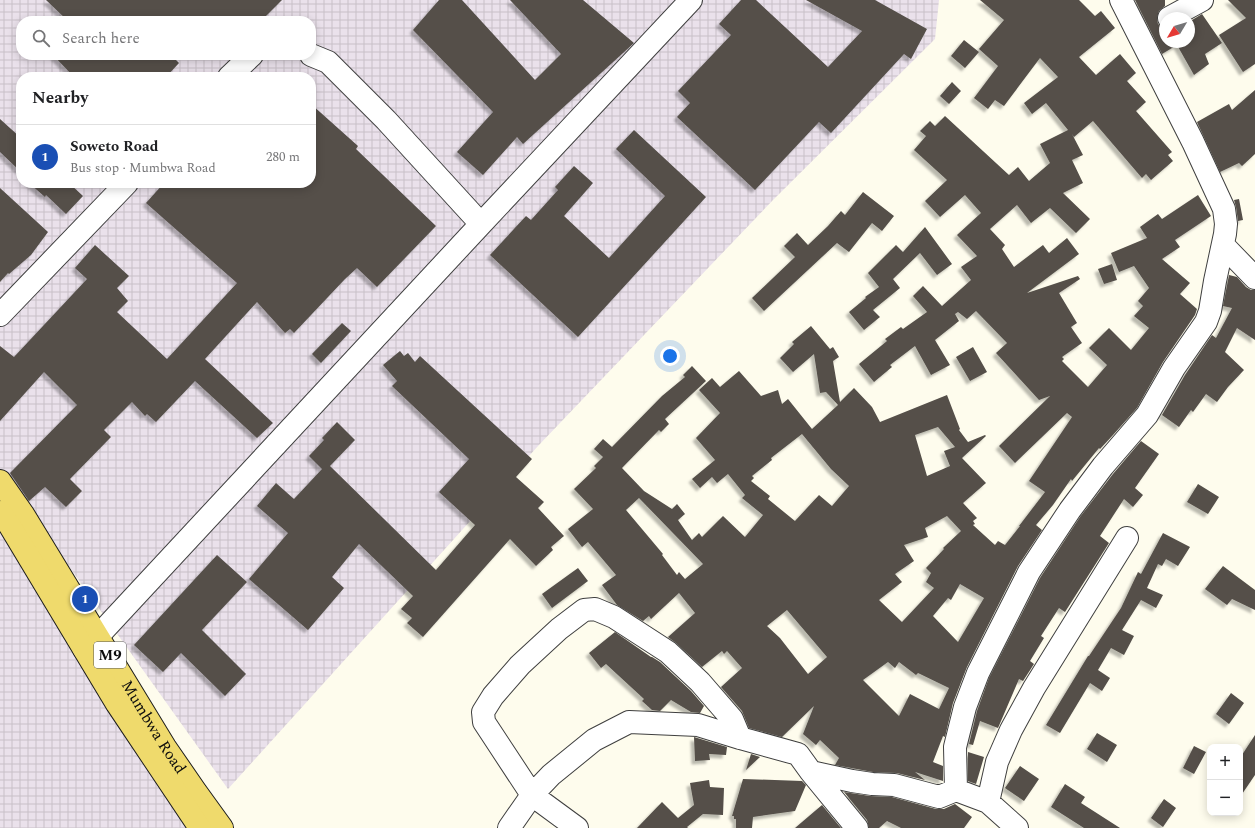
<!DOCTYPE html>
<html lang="en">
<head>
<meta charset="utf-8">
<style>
  body { margin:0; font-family:Spectral,serif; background:#f2f2f2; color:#202124 }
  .controls { position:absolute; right:12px; bottom:12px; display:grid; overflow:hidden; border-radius:8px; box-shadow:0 2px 10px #0003 }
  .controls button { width:36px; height:36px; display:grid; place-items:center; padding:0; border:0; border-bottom:1px solid #e0e0e0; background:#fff; color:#202124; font:20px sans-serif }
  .compass { position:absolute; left:1159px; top:12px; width:36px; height:36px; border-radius:50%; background:#fff; box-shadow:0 2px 10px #0003; rotate:232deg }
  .you { position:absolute; left:670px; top:356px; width:14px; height:14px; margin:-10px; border:3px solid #fff; border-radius:50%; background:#1a73e8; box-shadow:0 0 0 6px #1a73e833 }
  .badge { display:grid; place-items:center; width:26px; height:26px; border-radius:50%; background:#b2332e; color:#fff; font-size:13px; font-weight:700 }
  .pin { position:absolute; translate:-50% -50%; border:2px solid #fff; box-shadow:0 1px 4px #0006 }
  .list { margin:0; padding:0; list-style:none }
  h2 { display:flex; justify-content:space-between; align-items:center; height:52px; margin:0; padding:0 16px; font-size:17px }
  h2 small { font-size:13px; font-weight:400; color:#757577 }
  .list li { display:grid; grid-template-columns:26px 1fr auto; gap:12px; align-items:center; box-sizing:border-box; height:64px; padding:0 16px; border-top:1px solid #e0e0e0 }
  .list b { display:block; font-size:15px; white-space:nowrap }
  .list p { margin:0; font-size:13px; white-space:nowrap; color:#757577 }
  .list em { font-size:13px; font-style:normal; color:#757577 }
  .icon { flex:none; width:22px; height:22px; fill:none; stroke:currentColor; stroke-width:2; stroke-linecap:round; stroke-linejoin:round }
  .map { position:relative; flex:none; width:1255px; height:828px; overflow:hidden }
  .search { position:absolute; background:#fff; box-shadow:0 2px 10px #0003; left:16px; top:16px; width:300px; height:44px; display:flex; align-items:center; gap:10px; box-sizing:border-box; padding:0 14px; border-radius:16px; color:#757577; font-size:15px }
  .panel { position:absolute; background:#fff; box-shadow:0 2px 10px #0003; left:16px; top:72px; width:300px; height:116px; border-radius:16px }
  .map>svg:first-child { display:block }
  .industrial { fill:url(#industrial-grid); fill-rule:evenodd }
  .building { fill:#544f49; fill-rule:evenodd; filter:url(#shadow) }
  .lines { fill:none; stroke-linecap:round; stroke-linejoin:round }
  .minor-casing { stroke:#3f3f3f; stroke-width:24 }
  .major-casing { stroke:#1d1d1d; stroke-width:24 }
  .minor { stroke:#fff; stroke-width:22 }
  .major { stroke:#efda6c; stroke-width:22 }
  .labels { text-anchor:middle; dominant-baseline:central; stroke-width:4; stroke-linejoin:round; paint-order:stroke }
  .shield { fill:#fff; stroke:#555; stroke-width:1 }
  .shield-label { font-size:15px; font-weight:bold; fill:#0c0c0c }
  .street-label { font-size:16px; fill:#0c0c0c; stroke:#fff }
</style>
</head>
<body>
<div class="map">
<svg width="1255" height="828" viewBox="0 0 1255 828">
  <defs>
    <pattern id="industrial-grid" width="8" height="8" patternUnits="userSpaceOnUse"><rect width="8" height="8" fill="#eae1eb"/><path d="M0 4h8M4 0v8" fill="none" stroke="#c8c0c8"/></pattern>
    <filter id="shadow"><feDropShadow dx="-3.5" dy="3.5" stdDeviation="1" flood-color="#0004"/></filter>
  </defs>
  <rect width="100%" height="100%" fill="#fefced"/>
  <path class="industrial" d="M 0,0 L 939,0 L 935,39 L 773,200 L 538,446 L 228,789 L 0,470 ZM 21,21 L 311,21 L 311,55 L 21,55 ZM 21,77 L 311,77 L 311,183 L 21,183 Z
    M 0,486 L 224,828 L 0,828 Z"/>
  <path class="building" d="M 46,0 L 282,0 L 261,21 L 68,21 Z
    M 439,0 L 462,0 L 535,80 L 561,54 L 510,0 L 583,0 L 634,43 L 523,144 L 517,137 L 483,175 L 457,152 L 493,112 L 413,30 Z
    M 741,0 L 756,0 L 828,67 L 862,31 L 806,0 L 875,0 L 927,29 L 911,59 L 904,54 L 831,133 L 819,122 L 755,190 L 677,117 L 690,103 L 678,91 L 731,35 L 719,24 Z
    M 980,0 L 1079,0 L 1095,16 L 1101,11 L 1115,28 L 1079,57 L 1096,75 L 1120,54 L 1136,73 L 1127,81 L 1146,102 L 1136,111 L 1172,152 L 1168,155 L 1173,161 L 1151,180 L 1146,174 L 1142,178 L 1093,121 L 1074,137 L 1072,134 L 1083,155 L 1072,160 L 1083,183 L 1063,193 L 1090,219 L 1076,233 L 1050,208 L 1031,223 L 1017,205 L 990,229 L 1005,245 L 1002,249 L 1014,267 L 1043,245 L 1049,253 L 1067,238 L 1079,254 L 1027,293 L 1078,276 L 1080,279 L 1059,293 L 1077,323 L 1071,327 L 1082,343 L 1062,357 L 1064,359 L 1062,361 L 1088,387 L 1107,365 L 1089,348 L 1109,328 L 1131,350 L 1149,328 L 1134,316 L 1143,306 L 1138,301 L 1149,288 L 1134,266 L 1119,272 L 1111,253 L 1147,238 L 1140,227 L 1158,214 L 1162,219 L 1198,195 L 1211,216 L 1175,240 L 1180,247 L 1162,259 L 1190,283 L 1180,294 L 1197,309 L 1195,315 L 1163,362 L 1137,408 L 1113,435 L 1100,449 L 1099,448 L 1072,481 L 1071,479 L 1053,505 L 1036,525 L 1042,530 L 1018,566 L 967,667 L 953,703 L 945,737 L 943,736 L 933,762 L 943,766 L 943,781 L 915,772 L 925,780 L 897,773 L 873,772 L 835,765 L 839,758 L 820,740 L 816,745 L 803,734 L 814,706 L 782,737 L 749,728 L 742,711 L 721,687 L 742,668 L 727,651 L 724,654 L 722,651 L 702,667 L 676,643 L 668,637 L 695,613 L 679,593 L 651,619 L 649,616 L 643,621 L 617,605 L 602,585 L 616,575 L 588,542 L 582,547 L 568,529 L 593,509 L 574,489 L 596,468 L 594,466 L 603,457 L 594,449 L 603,439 L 612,447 L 662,396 L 685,377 L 683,375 L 692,366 L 706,381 L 665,419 L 669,424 L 661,432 L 659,430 L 622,468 L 644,491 L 672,509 L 677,504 L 685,514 L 678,520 L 692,540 L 699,533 L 702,537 L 723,516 L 745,537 L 763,515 L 742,498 L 745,495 L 728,474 L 717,483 L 712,477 L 700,488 L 692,479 L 715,460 L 696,438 L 720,413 L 699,390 L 712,378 L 720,387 L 739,371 L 761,396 L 778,390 L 782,404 L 788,399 L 812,429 L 838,405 L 826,392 L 820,393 L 814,354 L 793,372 L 780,358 L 794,344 L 792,342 L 811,326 L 830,349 L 833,347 L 839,357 L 833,361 L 840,402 L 854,388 L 872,407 L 880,422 L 947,395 L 960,429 L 959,430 L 968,442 L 985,435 L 986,436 L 962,458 L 986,483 L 963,503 L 977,518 L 973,521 L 975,524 L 973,525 L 995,545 L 998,541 L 1005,545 L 1020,526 L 1019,526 L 1045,492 L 1029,481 L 1072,417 L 1067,413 L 1015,463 L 999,446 L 1050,396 L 1039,400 L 996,353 L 1007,343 L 976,311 L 967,319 L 958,312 L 955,314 L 959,321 L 935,340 L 950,365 L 931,375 L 915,346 L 890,365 L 892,367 L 874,382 L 859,364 L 887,341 L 885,339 L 901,327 L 903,329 L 927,312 L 913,296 L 923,286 L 942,306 L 971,280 L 961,267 L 977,256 L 957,235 L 981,213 L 965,195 L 940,217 L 925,201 L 947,180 L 914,150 L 926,136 L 920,131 L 930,121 L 935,126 L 945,116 L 1009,175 L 1018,167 L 1029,181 L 1050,163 L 1040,144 L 1068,130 L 1046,103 L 1032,114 L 1024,103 L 1058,77 L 1040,58 L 1004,106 L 995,100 L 988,109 L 974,98 L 998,66 L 979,49 L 1004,20 ZM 938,427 L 955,447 L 944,451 L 950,466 L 927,476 L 915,435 ZM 802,434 L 831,469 L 849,486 L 832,506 L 819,495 L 795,521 L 768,499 L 770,496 L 751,481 L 754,478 L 752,476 L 772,460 L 771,458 ZM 639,498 L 703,564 L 685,579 L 679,572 L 677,575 L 662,555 L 663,554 L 626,510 ZM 947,516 L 961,531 L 943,548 L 944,549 L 926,568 L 931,573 L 926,582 L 934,588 L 902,622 L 879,600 L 902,582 L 895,574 L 914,561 L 904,545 L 928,537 L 925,528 ZM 960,584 L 984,598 L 958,642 L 933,616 L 948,598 L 951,600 ZM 787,610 L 827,657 L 808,674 L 780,638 L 767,626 ZM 888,662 L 895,668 L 899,662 L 916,675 L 918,673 L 949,688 L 939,709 L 910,694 L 899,716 L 863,680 Z
    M 1135,0 L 1165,0 L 1165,6 L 1159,11 L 1157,18 L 1158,24 L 1165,29 L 1165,42 L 1189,42 L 1189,22 L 1202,14 L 1222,43 L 1205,54 L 1209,64 L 1194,75 L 1177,45 L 1162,54 Z
    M 1228,0 L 1255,0 L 1255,64 L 1243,72 L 1219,35 L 1246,18 Z
    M 964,40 L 979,52 L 965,68 L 951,56 Z
    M 53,55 L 171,55 L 179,63 L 166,77 L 74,77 Z
    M 952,82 L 961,91 L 949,104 L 940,96 Z
    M 1255,90 L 1255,154 L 1242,166 L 1239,163 L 1220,172 L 1197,122 L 1229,104 L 1232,110 Z
    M 311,104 L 358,146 L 356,149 L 436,226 L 377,287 L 357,268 L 345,279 L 294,333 L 290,329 L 285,333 L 257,302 L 205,359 L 273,423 L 257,438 L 195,381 L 156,422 L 147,414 L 145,416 L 132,402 L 104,430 L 111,437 L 70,479 L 82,491 L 66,507 L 45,487 L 29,501 L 10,473 L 77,405 L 44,372 L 0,421 L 0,346 L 14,357 L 87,279 L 75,268 L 95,245 L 129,276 L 117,288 L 128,301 L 117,312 L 167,359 L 237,283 L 146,203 L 164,183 L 311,183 Z
    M 0,119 L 21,138 L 21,172 L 0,152 Z
    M 634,130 L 706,197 L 578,337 L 490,255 L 526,216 L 531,220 L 558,190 L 555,187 L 574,166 L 593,183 L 564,216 L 609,258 L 665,196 L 616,149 Z
    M 29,183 L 69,183 L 83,196 L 66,214 L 46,195 L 45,197 Z
    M 0,188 L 48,232 L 31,255 L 9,274 L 8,273 L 0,282 Z
    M 863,192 L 894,216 L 882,231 L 872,223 L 849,252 L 837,243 L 764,311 L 752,298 L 795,257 L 784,246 L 797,233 L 808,245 L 828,226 L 841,211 L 845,215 Z
    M 1239,199 L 1243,220 L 1238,221 L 1236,207 L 1234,200 Z
    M 925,227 L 952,264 L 937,275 L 920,253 L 893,279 L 900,288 L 873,310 L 880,317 L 864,330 L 849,312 L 866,298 L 865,297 L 879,287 L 868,273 L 896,245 L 903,252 Z
    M 1112,264 L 1117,280 L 1104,284 L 1098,269 Z
    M 1229,275 L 1237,277 L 1246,287 L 1251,290 L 1255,290 L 1255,340 L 1237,328 L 1225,352 L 1244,370 L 1228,387 L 1217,402 L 1206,394 L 1193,412 L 1191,410 L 1179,427 L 1162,415 L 1185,375 L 1212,335 L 1216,338 L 1232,308 L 1223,306 Z
    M 342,323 L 351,331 L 321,363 L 312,354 Z
    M 973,347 L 987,372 L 970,381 L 956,357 Z
    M 400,351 L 404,356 L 408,353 L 415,362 L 420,356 L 532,459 L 516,477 L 544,502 L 538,508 L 564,536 L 551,547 L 553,550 L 536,566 L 510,539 L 423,637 L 407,623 L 412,618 L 401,609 L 413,596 L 359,544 L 332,577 L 344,588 L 308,630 L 249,579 L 288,533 L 257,506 L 276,483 L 294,499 L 322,469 L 309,456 L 324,440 L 322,438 L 337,422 L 355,440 L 330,466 L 436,570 L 475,525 L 439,492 L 469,459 L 392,386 L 397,381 L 383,365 Z
    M 1141,441 L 1159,454 L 1135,488 L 1143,495 L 1133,507 L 1124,499 L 1100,536 L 1109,543 L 1065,612 L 1059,608 L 1041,636 L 1044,638 L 1030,661 L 1034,664 L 1023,681 L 1019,679 L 998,728 L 980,721 L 973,745 L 969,744 L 977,711 L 989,678 L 1040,578 L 1080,517 L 1113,474 Z
    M 1198,484 L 1219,497 L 1208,514 L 1187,502 Z
    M 1163,533 L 1190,547 L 1178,566 L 1166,559 L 1162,566 L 1158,564 L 1147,588 L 1163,595 L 1156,608 L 1141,600 L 1122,630 L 1134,636 L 1124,655 L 1111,648 L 1098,670 L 1110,678 L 1102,691 L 1090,683 L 1060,733 L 1046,725 L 1088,656 L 1089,656 L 1121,608 L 1138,572 L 1141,574 Z
    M 217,555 L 247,582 L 202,630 L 246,674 L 225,696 L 181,653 L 163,672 L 134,645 Z
    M 1223,566 L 1255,590 L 1255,610 L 1232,599 L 1227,605 L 1205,589 Z
    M 578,568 L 588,581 L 552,608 L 542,594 Z
    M 615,632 L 651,657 L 652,657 L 660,662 L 691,691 L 704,706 L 700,713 L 691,712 L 671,700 L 660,711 L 652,710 L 642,701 L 644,699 L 606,664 L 601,668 L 589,653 Z
    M 1231,693 L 1244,703 L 1229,724 L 1216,714 Z
    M 1097,733 L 1117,745 L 1107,762 L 1087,749 Z
    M 1255,735 L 1255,775 L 1240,797 L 1240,758 Z
    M 694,737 L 727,747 L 726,755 L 709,754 L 710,760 L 695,761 Z
    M 1194,746 L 1206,752 L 1194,774 L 1183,768 Z
    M 968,752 L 984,757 L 976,784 L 968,781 Z
    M 751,754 L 760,757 L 746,770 Z
    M 1020,766 L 1039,779 L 1024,801 L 1005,788 Z
    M 743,779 L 802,781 L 806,785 L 795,811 L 753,817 L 752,828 L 736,828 L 736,819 L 734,819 L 734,816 L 732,816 Z
    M 709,780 L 710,787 L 724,788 L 723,815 L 703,814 L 687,827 L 688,828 L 637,828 L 662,802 L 678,818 L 694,805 L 690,783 Z
    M 1065,784 L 1085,797 L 1081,803 L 1120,828 L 1084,828 L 1051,807 Z
    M 844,792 L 870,796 L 892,797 L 936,809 L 944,809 L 955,804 L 972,817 L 964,828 L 901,828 L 887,821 L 879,828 L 869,828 L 867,820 Z
    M 1164,799 L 1176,808 L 1163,827 L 1151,818 Z
    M 822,805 L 841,828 L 795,828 Z"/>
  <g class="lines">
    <g class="minor-casing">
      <path id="minor" d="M 1169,18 L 1202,0
        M 311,55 L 328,62 L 386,120 L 481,224
        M 229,77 L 252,55
        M 1223,245 L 1255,278
        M 0,315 L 127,183
        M 84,649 L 98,636 L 481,224 L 691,0
        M 811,772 L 857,828
        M 956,790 L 955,747 L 965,707 L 978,673 L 1029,572 L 1070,510 L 1103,466 L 1147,415 L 1174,368 L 1206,322 L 1210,311 L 1215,281 L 1225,234 L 1226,224 L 1224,209 L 1193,142 L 1121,0
        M 988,802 L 997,762 L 1011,730 L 1034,688 L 1127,538
        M 509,828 L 532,795 L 551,775 L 594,740 L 629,722 L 698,725 L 740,738 L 798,754 L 811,772 L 852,781 L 872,784 L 894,785 L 939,797 L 956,790 L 988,802 L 1017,828
        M 577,828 L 532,795 L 484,722 L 483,712 L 493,696 L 520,665 L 559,629 L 584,610 L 595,609 L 614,617 L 668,652 L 700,682 L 732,719 L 740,738"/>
    </g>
    <g class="major-casing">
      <g id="major">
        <path id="s1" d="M 0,481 L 23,514 L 165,747 L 196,792 L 222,828"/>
        <path d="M 0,512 L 10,526 L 117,704 L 200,828"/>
      </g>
    </g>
    <use href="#minor" class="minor"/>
    <use href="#major" class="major"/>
  </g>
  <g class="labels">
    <rect class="shield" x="94" y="642" width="32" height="26" rx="3"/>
    <g class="shield-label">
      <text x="110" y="655">M9</text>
    </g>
    <g class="street-label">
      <text stroke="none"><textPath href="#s1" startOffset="290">Mumbwa Road</textPath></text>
    </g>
  </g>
</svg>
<div class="controls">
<button>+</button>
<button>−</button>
</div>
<svg class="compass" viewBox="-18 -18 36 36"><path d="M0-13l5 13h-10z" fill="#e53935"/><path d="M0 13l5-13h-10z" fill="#757577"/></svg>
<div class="you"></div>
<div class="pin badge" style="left:85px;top:599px;background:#1a4fb4">1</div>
<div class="search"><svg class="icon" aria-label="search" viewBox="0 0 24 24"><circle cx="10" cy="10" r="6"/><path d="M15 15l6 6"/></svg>Search here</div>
<section class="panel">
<h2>Nearby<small></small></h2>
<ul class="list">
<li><span class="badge" style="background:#1a4fb4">1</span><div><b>Soweto Road</b><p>Bus stop · Mumbwa Road</p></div><em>280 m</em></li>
</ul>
</section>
</div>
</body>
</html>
